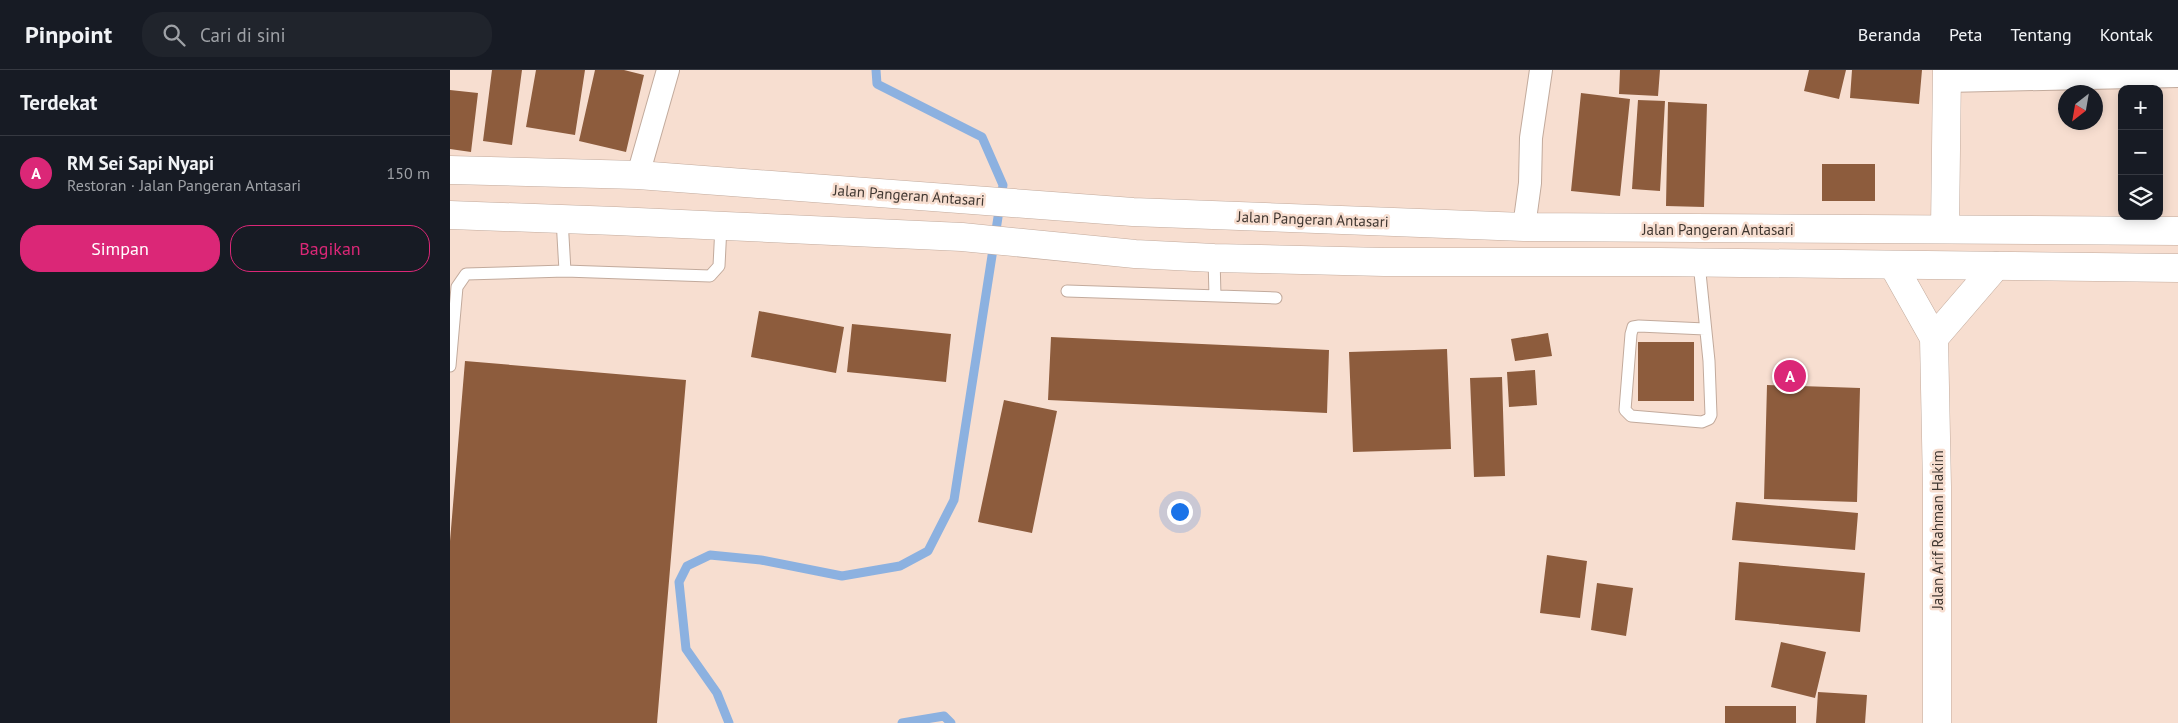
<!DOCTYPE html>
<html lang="id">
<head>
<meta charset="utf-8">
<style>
  body { margin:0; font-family:"PT Sans",sans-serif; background:#20242c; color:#f1f3f6 }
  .controls { position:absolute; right:15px; top:15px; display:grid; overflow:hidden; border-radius:10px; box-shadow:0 2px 12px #0003 }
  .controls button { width:45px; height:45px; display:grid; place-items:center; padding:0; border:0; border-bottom:1px solid #363941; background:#171b24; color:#f1f3f6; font:25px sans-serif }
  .compass { position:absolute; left:1608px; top:15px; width:45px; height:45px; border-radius:50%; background:#171b24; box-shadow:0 2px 12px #0003; rotate:211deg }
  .you { position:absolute; left:729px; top:441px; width:18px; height:18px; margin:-12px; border:4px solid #fff; border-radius:50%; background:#1a73e8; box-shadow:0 0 0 8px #1a73e833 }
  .badge { display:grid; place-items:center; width:32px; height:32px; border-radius:50%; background:#db2777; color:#fff; font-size:16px; font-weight:700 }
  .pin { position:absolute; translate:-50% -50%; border:2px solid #fff; box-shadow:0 1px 5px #0006 }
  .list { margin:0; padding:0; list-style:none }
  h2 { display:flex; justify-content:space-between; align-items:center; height:65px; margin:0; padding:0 20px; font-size:21px }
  h2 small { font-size:16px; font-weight:400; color:#9ea1a6 }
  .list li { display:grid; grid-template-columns:32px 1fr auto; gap:15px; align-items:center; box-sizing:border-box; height:75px; padding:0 20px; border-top:1px solid #363941 }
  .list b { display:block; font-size:19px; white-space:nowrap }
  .list p { margin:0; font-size:16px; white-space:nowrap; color:#9ea1a6 }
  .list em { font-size:16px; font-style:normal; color:#9ea1a6 }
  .actions { display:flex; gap:10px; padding:15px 20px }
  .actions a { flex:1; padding:11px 0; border:1px solid #db2777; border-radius:20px; text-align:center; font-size:18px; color:#db2777 }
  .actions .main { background:#db2777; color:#fff }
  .icon { flex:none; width:28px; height:28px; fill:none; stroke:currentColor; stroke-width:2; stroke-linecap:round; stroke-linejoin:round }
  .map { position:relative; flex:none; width:1728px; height:653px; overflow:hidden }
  header { display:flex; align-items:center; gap:30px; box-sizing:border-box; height:70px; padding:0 25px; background:#171b24; border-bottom:1px solid #363941 }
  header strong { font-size:24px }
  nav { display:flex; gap:28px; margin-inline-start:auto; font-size:18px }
  .search { width:350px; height:45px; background:#20242c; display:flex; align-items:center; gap:12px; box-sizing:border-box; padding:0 18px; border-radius:20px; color:#9ea1a6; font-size:19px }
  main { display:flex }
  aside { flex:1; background:#171b24 }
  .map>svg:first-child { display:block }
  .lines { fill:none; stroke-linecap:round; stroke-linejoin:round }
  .stream { stroke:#8cb1e0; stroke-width:9 }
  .building { fill:#8d5c3d }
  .service-casing { stroke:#c2aa9c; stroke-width:13 }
  .minor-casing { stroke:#c2aa9c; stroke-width:24 }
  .tertiary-casing { stroke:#c2aa9c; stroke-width:29 }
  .primary-casing { stroke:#c2aa9c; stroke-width:29 }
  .service { stroke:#fff; stroke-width:11 }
  .minor { stroke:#fff; stroke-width:22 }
  .tertiary { stroke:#fff; stroke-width:28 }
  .primary { stroke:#fff; stroke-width:28 }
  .labels { text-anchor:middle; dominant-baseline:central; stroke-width:5; stroke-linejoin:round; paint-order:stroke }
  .street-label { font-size:15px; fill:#403731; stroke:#f7ded0 }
</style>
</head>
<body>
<header>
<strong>Pinpoint</strong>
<div class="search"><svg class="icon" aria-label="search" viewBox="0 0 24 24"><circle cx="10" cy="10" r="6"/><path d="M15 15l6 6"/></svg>Cari di sini</div>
<nav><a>Beranda</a><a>Peta</a><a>Tentang</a><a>Kontak</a></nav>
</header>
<main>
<aside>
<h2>Terdekat<small></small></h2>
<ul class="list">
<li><span class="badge">A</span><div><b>RM Sei Sapi Nyapi</b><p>Restoran · Jalan Pangeran Antasari</p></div><em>150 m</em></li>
</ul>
<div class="actions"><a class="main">Simpan</a><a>Bagikan</a></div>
</aside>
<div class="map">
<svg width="1728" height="653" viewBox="0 0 1728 653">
  <rect width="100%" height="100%" fill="#f7ded0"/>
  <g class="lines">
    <path class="stream" d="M 279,653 L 267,623 L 236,579 L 229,512 L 237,496 L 260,485 L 311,490 L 392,506 L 450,496 L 478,481 L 504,430 L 553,115 L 532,67 L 427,14 L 426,0
      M 452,653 L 494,646 L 501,653"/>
  </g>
  <path class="building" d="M 42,0 L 72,0 L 62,75 L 33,71 Z
    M 86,0 L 135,0 L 125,65 L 76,57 Z
    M 145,0 L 174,0 L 194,5 L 176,82 L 129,71 Z
    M 1170,0 L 1210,0 L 1208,26 L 1169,24 Z
    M 1359,0 L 1396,0 L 1389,29 L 1354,21 Z
    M 1402,0 L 1472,0 L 1469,34 L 1400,28 Z
    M 0,20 L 28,23 L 21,82 L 0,79 Z
    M 1131,23 L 1180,29 L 1170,126 L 1121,121 Z
    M 1188,30 L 1215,31 L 1210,121 L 1182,119 Z
    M 1218,32 L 1257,34 L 1254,137 L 1216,136 Z
    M 1372,94 L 1425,94 L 1425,131 L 1372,131 Z
    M 309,241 L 394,257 L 386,303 L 301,287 Z
    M 402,254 L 501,264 L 496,312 L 397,302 Z
    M 1098,263 L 1102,286 L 1065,291 L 1061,269 Z
    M 601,267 L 879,280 L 877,343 L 598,330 Z
    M 1188,272 L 1244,272 L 1244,331 L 1188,331 Z
    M 997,279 L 1001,379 L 903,382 L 899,282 Z
    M 15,291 L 236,310 L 207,653 L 0,653 L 0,471 Z
    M 1085,300 L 1087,335 L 1059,337 L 1057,302 Z
    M 1052,307 L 1055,406 L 1024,407 L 1020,308 Z
    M 1317,315 L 1410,318 L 1407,432 L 1314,429 Z
    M 554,330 L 607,341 L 582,463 L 528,452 Z
    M 1286,432 L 1408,443 L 1405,480 L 1282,470 Z
    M 1097,485 L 1137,491 L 1130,548 L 1090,543 Z
    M 1289,492 L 1415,503 L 1410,562 L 1285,550 Z
    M 1147,513 L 1183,518 L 1176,566 L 1141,560 Z
    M 1331,572 L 1376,582 L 1365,628 L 1321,617 Z
    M 1368,622 L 1417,625 L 1415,653 L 1366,653 Z
    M 1275,636 L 1346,636 L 1346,653 L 1275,653 Z"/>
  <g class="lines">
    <g class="service-casing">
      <path id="service" d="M 112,149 L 115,201 L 260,206 L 269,196 L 271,156
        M 764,188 L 765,226
        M 1249,193 L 1259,291 L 1261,345 L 1259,349 L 1252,352 L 1181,346 L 1175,340 L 1181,264 L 1183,257 L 1189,256 L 1255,259
        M 617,221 L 826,228
        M 0,296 L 7,217 L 16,204 L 115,201"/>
    </g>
    <g class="minor-casing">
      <path id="minor" d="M 1497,11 L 1728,6
        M 188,105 L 218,0
        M 1074,157 L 1080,113 L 1081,68 L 1091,0"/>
    </g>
    <g class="tertiary-casing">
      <path id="tertiary" d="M 1495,159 L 1497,0
        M 1443,195 L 1484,268 L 1487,417 L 1487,653
        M 1484,268 L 1546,196"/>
    </g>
    <g class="primary-casing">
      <path id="primary" d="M 0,100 L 188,105 L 683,142 L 1074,157 L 1728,161
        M 0,145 L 166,151 L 512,167 L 685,184 L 764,188 L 934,192 L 1210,192 L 1728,198"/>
    </g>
    <use href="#service" class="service"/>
    <use href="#minor" class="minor"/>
    <use href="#tertiary" class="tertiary"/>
    <use href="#primary" class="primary"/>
  </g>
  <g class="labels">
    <g class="street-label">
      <text transform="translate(459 125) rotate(4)">Jalan Pangeran Antasari</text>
      <text transform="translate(863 149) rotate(2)">Jalan Pangeran Antasari</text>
      <text x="1268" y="159">Jalan Pangeran Antasari</text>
      <text transform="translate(1487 460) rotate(-90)">Jalan Arif Rahman Hakim</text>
    </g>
  </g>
</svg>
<div class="controls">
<button>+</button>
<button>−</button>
<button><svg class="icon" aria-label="layers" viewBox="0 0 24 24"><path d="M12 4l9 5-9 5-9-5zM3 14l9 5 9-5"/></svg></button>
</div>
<svg class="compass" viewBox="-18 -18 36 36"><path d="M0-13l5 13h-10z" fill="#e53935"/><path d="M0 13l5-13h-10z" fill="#9ea1a6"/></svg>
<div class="you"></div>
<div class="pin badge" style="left:1340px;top:306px">A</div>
</div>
</main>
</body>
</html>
